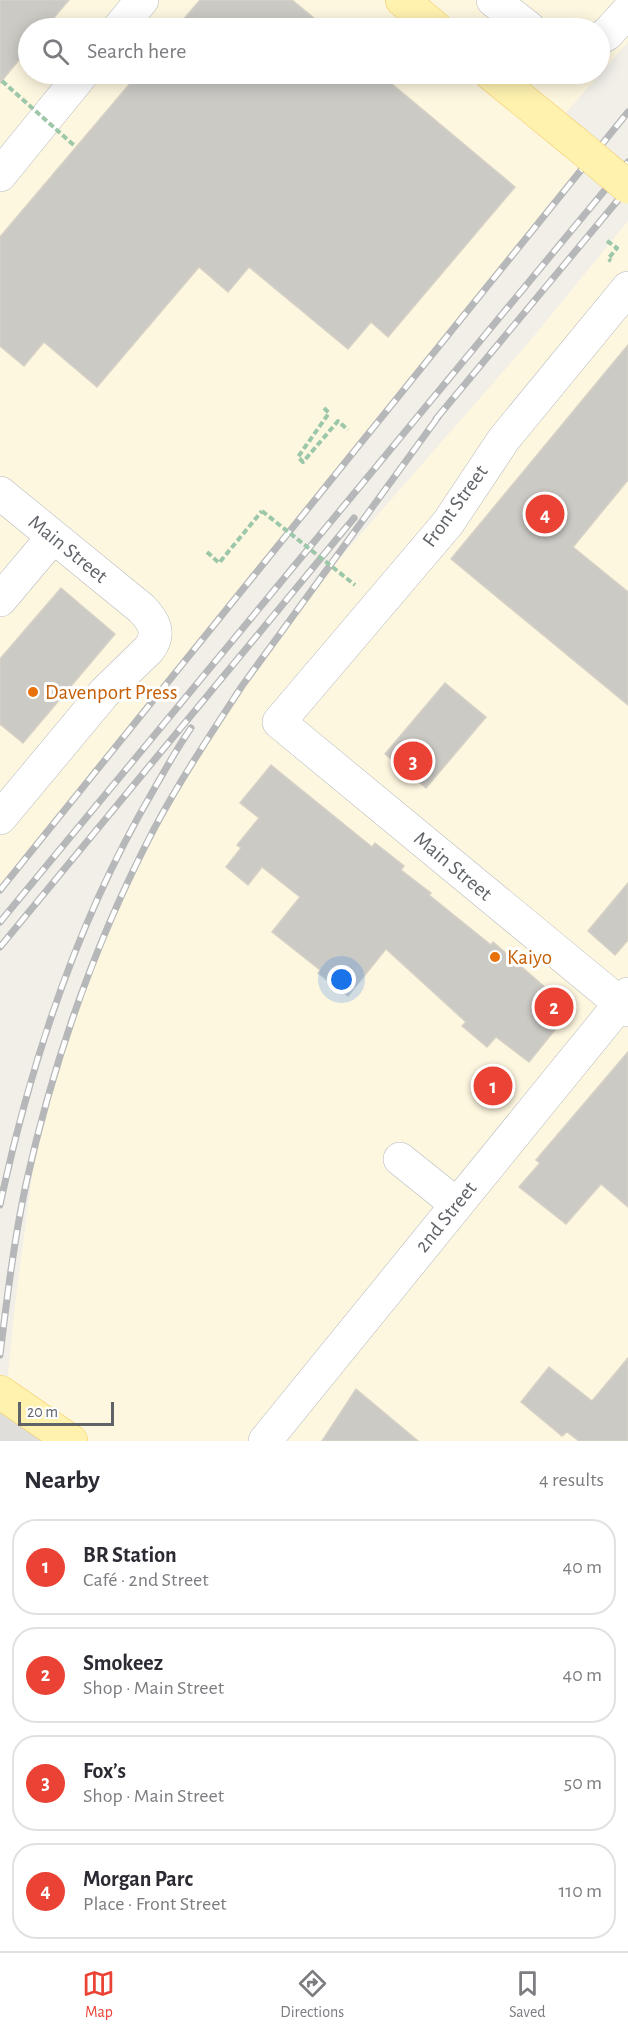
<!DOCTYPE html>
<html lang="en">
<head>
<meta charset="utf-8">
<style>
  body { margin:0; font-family:"Alegreya Sans",sans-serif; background:#f2f2f3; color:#2b2b33 }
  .scale { position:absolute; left:18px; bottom:15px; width:96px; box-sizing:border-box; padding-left:6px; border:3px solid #5f6368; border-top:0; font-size:16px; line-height:21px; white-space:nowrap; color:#5f6368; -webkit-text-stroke:4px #fff; paint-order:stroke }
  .you { position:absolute; left:342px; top:980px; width:21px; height:21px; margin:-15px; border:4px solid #fff; border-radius:50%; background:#1a73e8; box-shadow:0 0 0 9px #1a73e833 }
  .badge { display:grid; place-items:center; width:39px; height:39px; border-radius:50%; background:#ea4335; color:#fff; font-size:20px; font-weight:700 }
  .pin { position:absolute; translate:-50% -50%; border:3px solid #fff; box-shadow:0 2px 6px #0006 }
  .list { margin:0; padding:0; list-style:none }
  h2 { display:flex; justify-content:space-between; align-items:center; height:78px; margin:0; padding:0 24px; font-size:26px }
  h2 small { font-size:20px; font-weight:400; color:#7c7c81 }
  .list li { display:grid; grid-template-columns:39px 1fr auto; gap:18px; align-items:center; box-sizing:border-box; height:96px; margin:0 12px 12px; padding:0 12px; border:2px solid #e1e1e2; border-radius:24px }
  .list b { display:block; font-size:22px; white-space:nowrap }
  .list p { margin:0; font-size:20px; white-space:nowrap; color:#7c7c81 }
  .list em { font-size:20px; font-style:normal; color:#7c7c81 }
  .icon { flex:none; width:33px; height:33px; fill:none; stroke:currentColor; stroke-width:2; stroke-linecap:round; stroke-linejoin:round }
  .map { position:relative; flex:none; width:628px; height:1441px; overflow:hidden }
  .search { position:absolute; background:#fff; box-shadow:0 3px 15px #0003; left:18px; right:18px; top:18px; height:66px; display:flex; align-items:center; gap:15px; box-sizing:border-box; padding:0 21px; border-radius:33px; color:#7c7c81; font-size:22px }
  .sheet { height:510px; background:#fff }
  nav { display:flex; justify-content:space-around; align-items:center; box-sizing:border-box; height:84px; border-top:2px solid #e1e1e2; background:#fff; font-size:16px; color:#7c7c81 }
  nav a { display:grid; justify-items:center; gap:3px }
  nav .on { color:#ea4335 }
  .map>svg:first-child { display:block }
  .commercial { fill:#fef7e0; fill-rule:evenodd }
  .industrial { fill:#e0deda }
  .building { fill:#cccac5; stroke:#d6d1c6; stroke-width:1.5 }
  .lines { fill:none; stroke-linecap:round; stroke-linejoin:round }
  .minor-casing { stroke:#b5b8bc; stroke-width:34 }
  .major-casing { stroke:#f2c960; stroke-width:34 }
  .path { stroke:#9cc7a9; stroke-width:4; stroke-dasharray:6 3; stroke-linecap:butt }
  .minor { stroke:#fff; stroke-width:33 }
  .major { stroke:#fff2af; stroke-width:33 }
  .rail-casing { stroke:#b6b7b8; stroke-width:7 }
  .rail { stroke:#fff; stroke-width:4.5; stroke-dasharray:14; stroke-linecap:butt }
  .major-bridge-casing { stroke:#f2c960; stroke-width:34; stroke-linecap:butt }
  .path-bridge { stroke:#9cc7a9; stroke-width:4; stroke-dasharray:6 3; stroke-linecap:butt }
  .major-bridge { stroke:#fff2af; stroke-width:33 }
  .food-dot { fill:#e8710a; stroke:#fff; stroke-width:2 }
  .labels { text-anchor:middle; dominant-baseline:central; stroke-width:6; stroke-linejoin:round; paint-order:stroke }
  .street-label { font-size:21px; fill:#5f6368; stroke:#fff }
  .food-label { font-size:21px; fill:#c56008; stroke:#fff; text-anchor:start }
</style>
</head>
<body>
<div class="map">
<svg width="628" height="1441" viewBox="0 0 628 1441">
  <rect width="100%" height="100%" fill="#f1efe8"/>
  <path class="commercial" d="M 0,0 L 628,0 L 628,42 L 557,123 L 594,153 L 0,890 ZM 28,28 L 600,28 L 600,74 L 28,74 Z
    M 628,221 L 628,1441 L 86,1441 L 7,1385 L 15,1304 L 38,1132 L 69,1032 L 88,976 L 110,924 L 155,829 L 213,731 L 242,686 L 311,591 L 529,342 Z"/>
  <path class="industrial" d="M 0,1380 L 86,1441 L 0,1441 Z"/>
  <path class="building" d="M 0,0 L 69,0 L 45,28 L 28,28 L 28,49 L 0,83 Z
    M 200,0 L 292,0 L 326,28 L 176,28 Z
    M 138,74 L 380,74 L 515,187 L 388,337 L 371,322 L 348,349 L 249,267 L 228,292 L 199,267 L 97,387 L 44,342 L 24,366 L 0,346 L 0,237 Z
    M 628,345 L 628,480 L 573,547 L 628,592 L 628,705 L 451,559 Z
    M 61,588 L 115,634 L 23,743 L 0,724 L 0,659 Z
    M 445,683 L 486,717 L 426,788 L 385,754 Z
    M 271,765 L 372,847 L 375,843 L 404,866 L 401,870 L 431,893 L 429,895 L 491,945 L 493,942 L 571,1010 L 529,1062 L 496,1037 L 487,1047 L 462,1026 L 466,1022 L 386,949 L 348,996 L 318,973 L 320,970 L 272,932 L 300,897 L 262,867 L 248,885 L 226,867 L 241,848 L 237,845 L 259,818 L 240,803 Z
    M 628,883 L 628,940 L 615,955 L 588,931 Z
    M 628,1052 L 628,1207 L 601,1184 L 566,1224 L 519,1187 L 540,1163 L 536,1160 Z
    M 628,1358 L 628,1441 L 579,1441 L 567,1432 L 562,1436 L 521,1402 L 549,1367 L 592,1401 Z
    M 356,1389 L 418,1441 L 322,1441 Z"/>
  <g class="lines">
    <g class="minor-casing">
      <path id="minor" d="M 493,0 L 529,28
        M 119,28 L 142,0
        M 600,38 L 607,34 L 628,11
        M 0,175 L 82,74
        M 628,288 L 504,439 L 448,523 L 279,722 L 628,1010
        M 0,493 L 141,608 C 154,621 161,633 149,649 L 104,693 L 0,818
        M 0,600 L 53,537
        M 400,1159 L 456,1204
        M 265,1441 L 628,994"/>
    </g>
    <g class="major-casing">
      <path id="major" d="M 402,0 L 436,28
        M 491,74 L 573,141
        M 0,1392 L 71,1441"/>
    </g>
    <path class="path" d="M 607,241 L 617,248 L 608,259 L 611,261
      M 324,408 L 329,413 L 298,457 L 303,462 L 338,421 L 348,430
      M 207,552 L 219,563 L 262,511"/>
    <use href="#minor" class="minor"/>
    <use href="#major" class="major"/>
    <g class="rail-casing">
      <path id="rail" d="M 436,419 L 628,188
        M 0,890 L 628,112
        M 0,922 L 628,162
        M 0,947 L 354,518
        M 0,1205 C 31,1060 78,919 153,791 C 165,770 177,748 191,728
        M 0,1355 C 7,1298 14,1240 26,1184 C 53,1062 96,940 154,829 C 180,780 212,732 242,686 L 441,413"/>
    </g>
    <use href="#rail" class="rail"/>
    <g class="major-bridge-casing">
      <path id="major-bridge" d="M 573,141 L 628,187"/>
    </g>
    <path class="path-bridge" d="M 2,81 L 76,147
      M 262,511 L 355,585"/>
    <use href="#major-bridge" class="major-bridge"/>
  </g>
  <g class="food-dot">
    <circle cx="33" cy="692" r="6"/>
    <circle cx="495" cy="957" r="6"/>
  </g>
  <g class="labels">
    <g class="street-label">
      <text transform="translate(455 506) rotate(-54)">Front Street</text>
      <text transform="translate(68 549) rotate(39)">Main Street</text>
      <text transform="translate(453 866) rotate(40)">Main Street</text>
      <text transform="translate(446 1217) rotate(-51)">2nd Street</text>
    </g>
    <g class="food-label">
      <text x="45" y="692">Davenport Press</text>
      <text x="507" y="957">Kaiyo</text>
    </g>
  </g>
</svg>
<div class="scale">20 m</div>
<div class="you"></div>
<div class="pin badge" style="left:493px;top:1086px">1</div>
<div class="pin badge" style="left:554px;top:1007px">2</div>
<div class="pin badge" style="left:413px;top:761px">3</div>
<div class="pin badge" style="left:545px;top:514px">4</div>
<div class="search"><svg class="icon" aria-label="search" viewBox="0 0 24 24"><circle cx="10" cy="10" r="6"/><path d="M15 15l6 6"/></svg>Search here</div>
</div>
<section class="sheet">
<h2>Nearby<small>4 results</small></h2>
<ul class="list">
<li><span class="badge">1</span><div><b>BR Station</b><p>Café · 2nd Street</p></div><em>40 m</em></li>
<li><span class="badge">2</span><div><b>Smokeez</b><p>Shop · Main Street</p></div><em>40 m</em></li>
<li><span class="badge">3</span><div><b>Fox’s</b><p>Shop · Main Street</p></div><em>50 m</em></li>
<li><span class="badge">4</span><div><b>Morgan Parc</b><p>Place · Front Street</p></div><em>110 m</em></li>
</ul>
</section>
<nav>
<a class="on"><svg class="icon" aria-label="map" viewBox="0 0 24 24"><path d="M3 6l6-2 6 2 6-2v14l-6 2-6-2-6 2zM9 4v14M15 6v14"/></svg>Map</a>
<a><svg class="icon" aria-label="directions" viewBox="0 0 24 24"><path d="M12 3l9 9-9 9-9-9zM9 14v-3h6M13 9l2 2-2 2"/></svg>Directions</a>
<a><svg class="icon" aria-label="saved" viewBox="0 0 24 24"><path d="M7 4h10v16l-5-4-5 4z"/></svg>Saved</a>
</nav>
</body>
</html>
